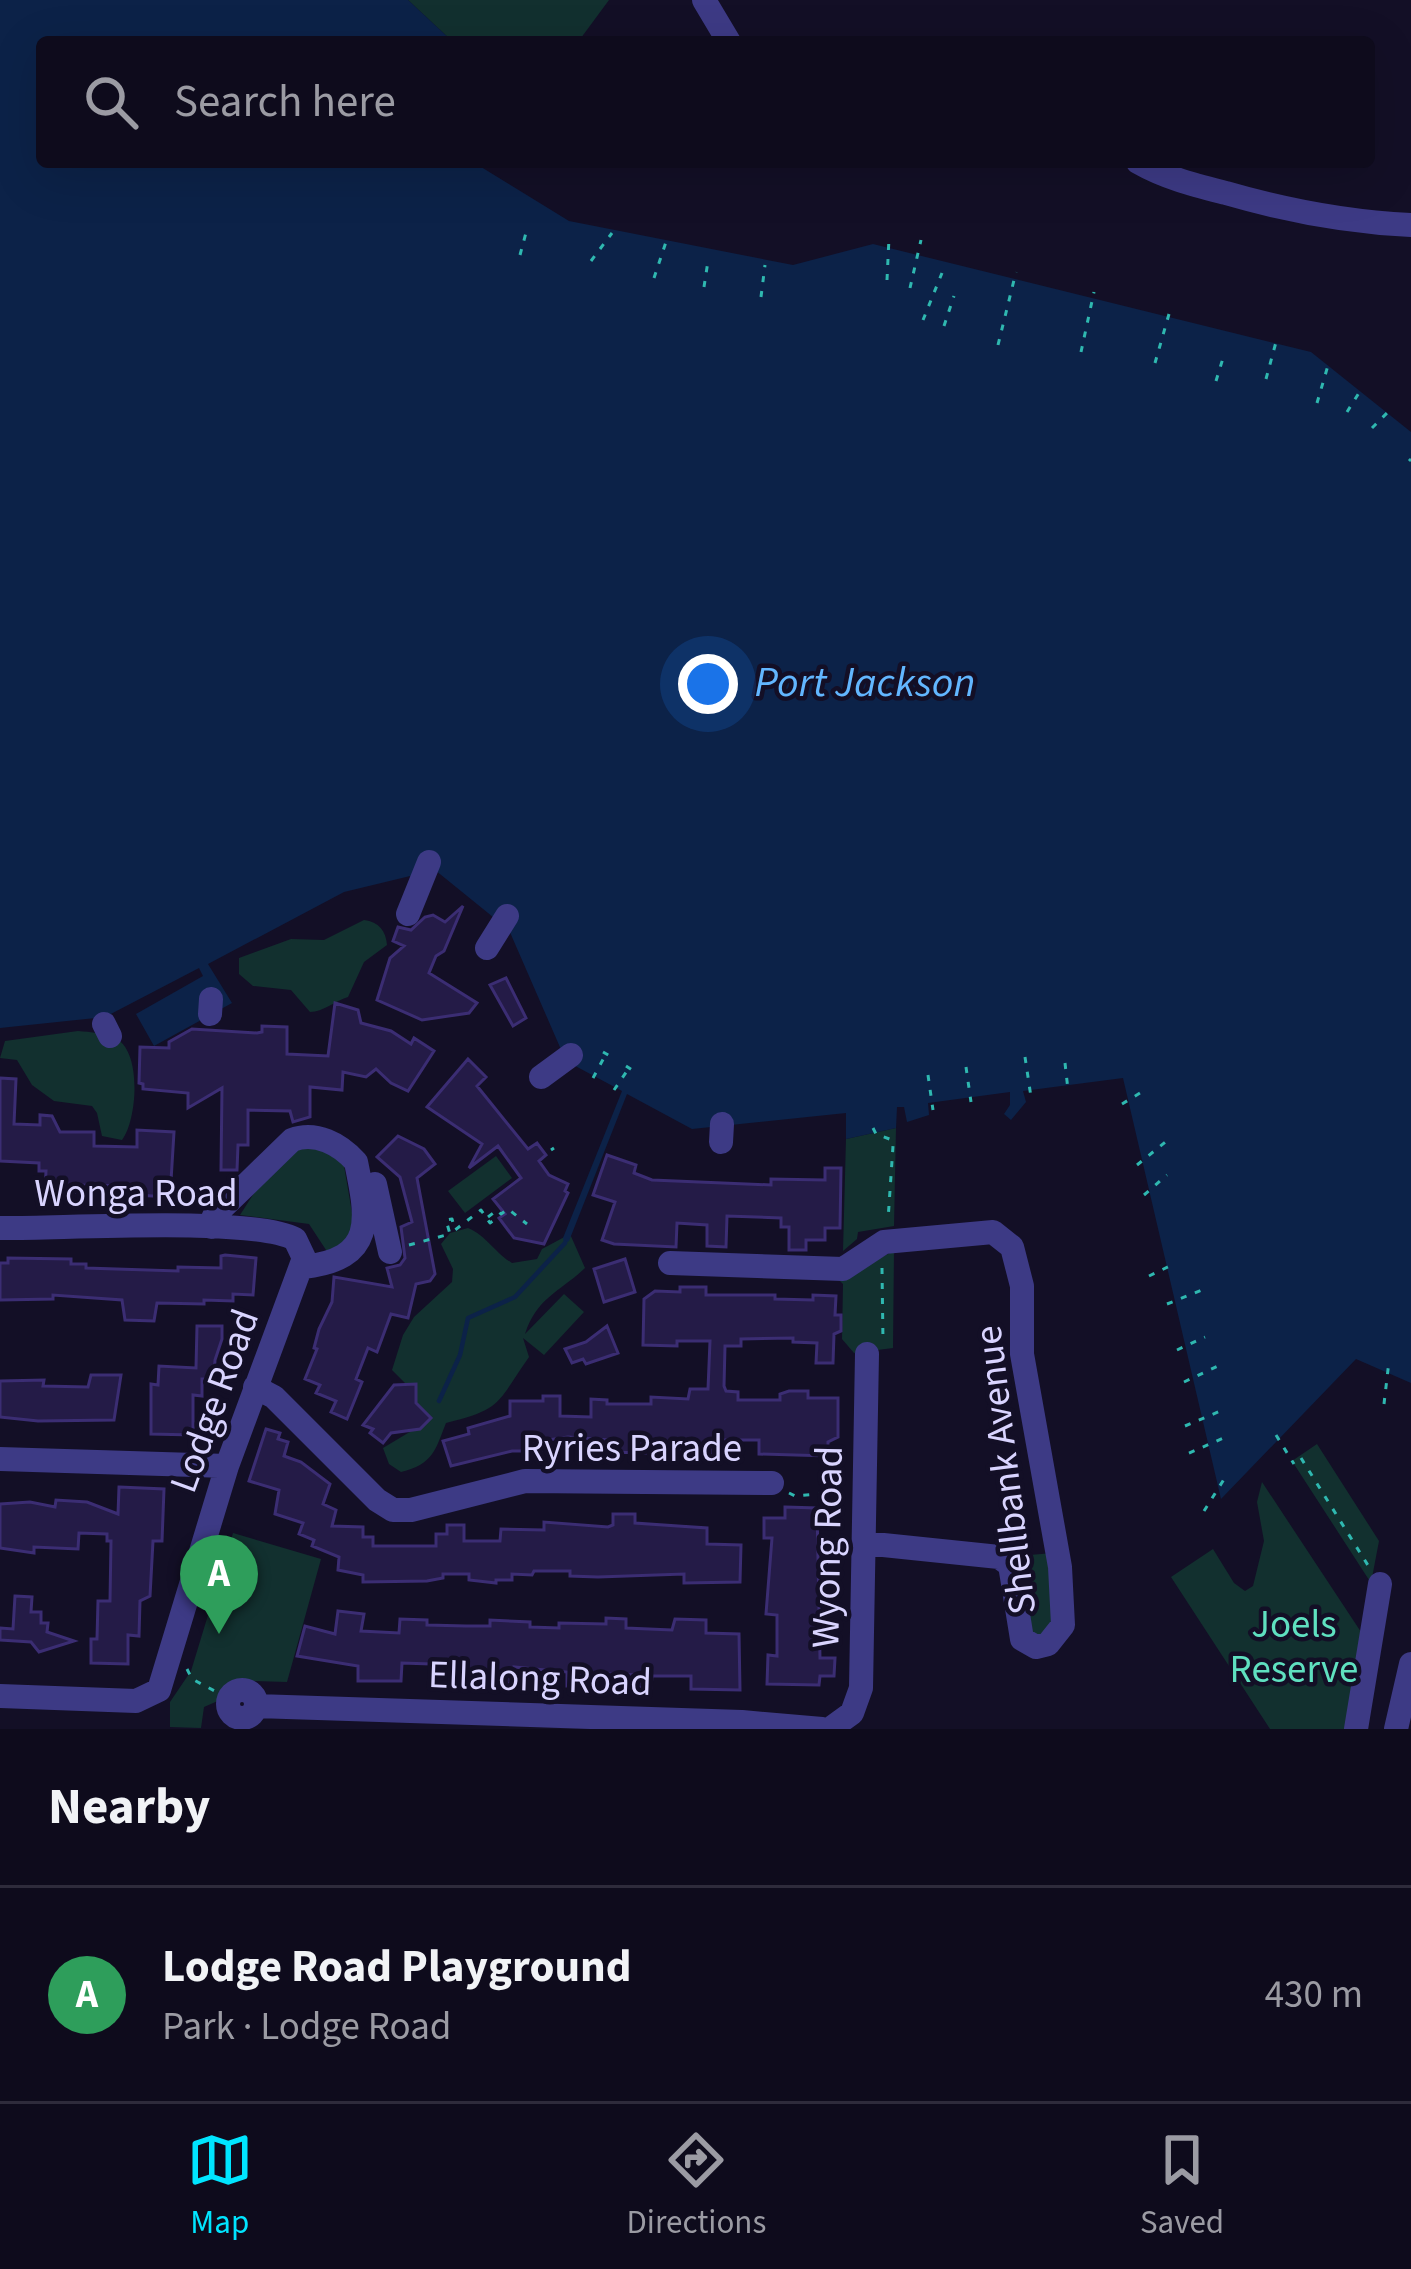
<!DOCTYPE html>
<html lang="en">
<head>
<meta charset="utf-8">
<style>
  body { margin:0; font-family:"Source Sans 3",sans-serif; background:#1c1929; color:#f1f3f6 }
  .you { position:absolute; left:708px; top:684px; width:42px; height:42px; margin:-30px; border:9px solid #fff; border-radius:50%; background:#1a73e8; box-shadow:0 0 0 18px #1a73e833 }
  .badge { display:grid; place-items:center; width:78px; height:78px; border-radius:50%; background:#00e5ff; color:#fff; font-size:39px; font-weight:700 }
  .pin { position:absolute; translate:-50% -99px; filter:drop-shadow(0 3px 6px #0008) }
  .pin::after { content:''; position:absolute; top:63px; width:42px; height:36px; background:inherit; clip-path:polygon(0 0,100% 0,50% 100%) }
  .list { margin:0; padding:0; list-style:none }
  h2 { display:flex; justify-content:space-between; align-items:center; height:156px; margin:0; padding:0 48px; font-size:51px }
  h2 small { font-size:39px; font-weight:400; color:#9b9ba3 }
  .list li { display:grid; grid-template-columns:78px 1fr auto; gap:36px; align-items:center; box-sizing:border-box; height:216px; padding:0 48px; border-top:3px solid #2e2b3b }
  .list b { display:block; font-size:45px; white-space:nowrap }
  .list p { margin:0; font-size:39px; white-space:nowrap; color:#9b9ba3 }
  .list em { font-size:39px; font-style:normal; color:#9b9ba3 }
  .icon { flex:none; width:66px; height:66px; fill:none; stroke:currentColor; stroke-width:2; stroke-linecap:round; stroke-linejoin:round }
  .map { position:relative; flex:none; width:1411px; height:1729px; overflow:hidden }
  .search { position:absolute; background:#0e0b1c; box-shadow:0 12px 48px #0002; left:36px; right:36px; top:36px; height:132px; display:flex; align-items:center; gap:30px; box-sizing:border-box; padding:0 42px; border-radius:12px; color:#9b9ba3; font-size:45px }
  .sheet { height:372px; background:#0e0b1c }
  nav { display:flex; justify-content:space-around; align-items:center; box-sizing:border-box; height:168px; border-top:3px solid #2e2b3b; background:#0e0b1c; font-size:33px; color:#9b9ba3 }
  nav a { display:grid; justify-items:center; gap:6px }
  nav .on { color:#00e5ff }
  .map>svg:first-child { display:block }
  .green { fill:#12302f }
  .water { fill:#0c2248 }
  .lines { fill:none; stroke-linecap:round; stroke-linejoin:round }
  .stream { stroke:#0c2248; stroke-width:4.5 }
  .building { fill:#241b47; stroke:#3b2d73; stroke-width:3 }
  .path { stroke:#2fb8b0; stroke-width:3; stroke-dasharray:6 9; stroke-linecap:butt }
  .minor { stroke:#3d3a85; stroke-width:24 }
  .labels { text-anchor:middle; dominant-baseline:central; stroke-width:9; stroke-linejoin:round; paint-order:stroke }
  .street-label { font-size:39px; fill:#d9d4ff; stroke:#130f26 }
  .park-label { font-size:39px; fill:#5fe0c0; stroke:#130f26 }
  .water-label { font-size:42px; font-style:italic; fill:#62b6ff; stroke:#130f26 }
</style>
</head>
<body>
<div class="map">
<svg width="1411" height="1729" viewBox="0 0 1411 1729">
  <rect width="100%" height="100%" fill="#130f26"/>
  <path class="green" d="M 408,0 L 609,0 L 578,42 L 453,42 Z
    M 364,920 C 379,922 386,931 387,945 L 364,962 L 348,997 C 335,1001 323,1012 310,1012 L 291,990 L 253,986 L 239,974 L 239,958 L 291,939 L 324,940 Z
    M 78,1031 C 90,1032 106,1033 117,1039 C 142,1054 137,1120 122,1140 L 102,1136 L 97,1113 L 92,1106 L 54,1101 L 32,1085 L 17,1060 L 0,1058 L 5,1041 Z
    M 896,1128 L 894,1226 L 858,1232 L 857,1239 L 843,1251 L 846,1139 Z
    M 300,1145 L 322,1146 L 343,1160 L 355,1230 L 341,1249 L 328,1253 L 309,1224 L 240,1215 L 265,1176 Z
    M 496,1156 L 512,1178 L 465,1213 L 448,1191 Z
    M 468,1228 C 487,1236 494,1252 512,1263 L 537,1259 L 542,1249 L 570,1234 L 585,1268 C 560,1292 537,1297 525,1334 L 564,1294 L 584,1312 L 544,1355 L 523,1338 L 529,1357 C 496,1404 503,1409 446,1423 C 435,1451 433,1464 401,1472 L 389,1464 L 383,1448 L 423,1424 L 414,1392 L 392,1370 L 403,1335 L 414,1317 L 452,1282 L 453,1269 L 441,1244 L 450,1233 Z
    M 894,1251 L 893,1348 L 854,1353 L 842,1339 L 843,1284 L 838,1279 Z
    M 1317,1444 L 1379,1541 L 1371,1583 L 1292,1461 Z
    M 1262,1482 L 1363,1635 L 1347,1729 L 1270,1729 L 1171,1577 L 1213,1549 L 1234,1583 L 1245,1591 L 1253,1586 L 1264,1541 L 1257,1502 Z
    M 233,1533 L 321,1559 L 287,1682 L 252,1681 L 231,1686 L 220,1700 L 204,1707 L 201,1728 L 170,1727 L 170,1702 L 191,1671 Z
    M 1053,1553 L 1056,1617 L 1043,1635 L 1032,1634 L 1018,1556 Z"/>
  <path class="water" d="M 0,0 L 408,0 L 453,42 L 42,42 L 42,162 L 473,162 L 569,221 L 793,265 L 873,244 L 1311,352 L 1411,432 L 1411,1383 L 1356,1359 L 1221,1499 L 1123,1078 L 1023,1091 L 1026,1102 L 1011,1120 L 1004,1114 L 1010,1105 L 1010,1092 L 928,1103 L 929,1115 L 907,1122 L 904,1107 L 897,1107 L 896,1128 L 846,1139 L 846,1113 L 692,1129 L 627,1094 L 569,1241 L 564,1244 L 563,1238 L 622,1091 L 566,1061 L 509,930 L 435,870 L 344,892 L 208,964 L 232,1003 L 154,1046 L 136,1014 L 203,976 L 199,968 L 105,1017 L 0,1028 Z"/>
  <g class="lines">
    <path class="stream" d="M 439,1401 L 460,1355 L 468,1318 L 515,1297 L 565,1243"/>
  </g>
  <path class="building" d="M 463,906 L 444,951 L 436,956 L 429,973 L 477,1003 L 469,1013 L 422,1020 L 377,1000 L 390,958 L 404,946 L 393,941 L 398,927 L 411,930 L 425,917 L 433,915 L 445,922 Z
    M 506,978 L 526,1018 L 513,1026 L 490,985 Z
    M 335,1003 L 358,1010 L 361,1023 L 391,1031 L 411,1044 L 414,1038 L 434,1051 L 408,1091 L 391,1083 L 376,1069 L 366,1077 L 343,1072 L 342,1090 L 310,1087 L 310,1117 L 293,1122 L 290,1111 L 248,1110 L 248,1145 L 238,1145 L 237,1170 L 221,1170 L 222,1088 L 188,1108 L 188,1093 L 143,1089 L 143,1084 L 139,1083 L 140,1047 L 169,1048 L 169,1042 L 192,1029 L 257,1033 L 262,1032 L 262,1026 L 287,1027 L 287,1054 L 328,1056 Z
    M 468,1059 L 486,1077 L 477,1086 L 528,1149 L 537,1143 L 546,1155 L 539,1161 L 549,1175 L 568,1184 L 565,1191 L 568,1193 L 544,1244 L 514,1238 L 499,1218 L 505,1214 L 493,1199 L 521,1178 L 498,1146 L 469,1168 L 482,1144 L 427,1107 Z
    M 0,1078 L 16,1079 L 14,1124 L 40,1125 L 40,1115 L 52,1116 L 60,1132 L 94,1132 L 94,1146 L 137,1147 L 137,1130 L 174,1132 L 170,1197 L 135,1195 L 135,1186 L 78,1185 L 78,1192 L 45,1191 L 46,1171 L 39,1171 L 39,1163 L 0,1161 Z
    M 398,1136 L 424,1149 L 435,1164 L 417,1178 L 435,1274 L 430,1281 L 416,1284 L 408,1318 L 391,1314 L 377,1352 L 368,1348 L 356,1379 L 362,1382 L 347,1419 L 331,1412 L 336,1401 L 316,1393 L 320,1385 L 305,1379 L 317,1349 L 314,1348 L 319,1329 L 332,1302 L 334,1277 L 392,1287 L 387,1268 L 400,1265 L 405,1258 L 401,1227 L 412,1222 L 400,1177 L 377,1157 Z
    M 607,1155 L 636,1165 L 634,1173 L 652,1180 L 771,1185 L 771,1179 L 825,1180 L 825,1168 L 841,1168 L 840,1228 L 825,1228 L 825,1240 L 806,1240 L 806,1250 L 789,1250 L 789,1227 L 781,1227 L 781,1218 L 727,1216 L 726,1247 L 707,1246 L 707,1225 L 677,1223 L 676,1247 L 614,1244 L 602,1240 L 615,1202 L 593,1195 Z
    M 225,1255 L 256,1258 L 253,1295 L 233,1294 L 233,1301 L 204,1300 L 204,1304 L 157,1303 L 154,1321 L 125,1320 L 122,1300 L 53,1295 L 53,1299 L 0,1300 L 0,1263 L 8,1263 L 8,1258 L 71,1259 L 71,1264 L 86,1264 L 86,1268 L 178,1271 L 178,1267 L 221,1268 L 221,1256 Z
    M 625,1259 L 635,1292 L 604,1302 L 594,1269 Z
    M 680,1287 L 706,1287 L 706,1295 L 775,1295 L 775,1299 L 813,1300 L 813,1295 L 836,1296 L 835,1315 L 841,1315 L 841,1331 L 834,1334 L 833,1363 L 816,1363 L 817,1343 L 793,1342 L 793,1338 L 741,1339 L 741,1346 L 725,1346 L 724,1386 L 726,1391 L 738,1392 L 738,1400 L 780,1400 L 780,1394 L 789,1391 L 808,1391 L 808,1398 L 838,1398 L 838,1437 L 828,1442 L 828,1456 L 759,1454 L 759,1440 L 725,1440 L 725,1455 L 608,1452 L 608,1440 L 568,1437 L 541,1441 L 541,1451 L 512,1451 L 451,1466 L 443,1441 L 469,1434 L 468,1428 L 510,1416 L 510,1401 L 543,1401 L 543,1396 L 560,1396 L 560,1416 L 591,1417 L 591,1399 L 607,1400 L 607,1404 L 651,1404 L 651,1397 L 688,1399 L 690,1389 L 708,1389 L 710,1341 L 677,1341 L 677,1346 L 643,1345 L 644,1299 L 655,1291 L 680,1292 Z
    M 197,1326 L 222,1326 L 222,1339 L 215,1360 L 214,1379 L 202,1379 L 202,1396 L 193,1395 L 193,1435 L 151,1434 L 151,1384 L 158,1385 L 159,1366 L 196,1368 Z
    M 607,1326 L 618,1353 L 586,1364 L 583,1359 L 572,1363 L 565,1349 L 586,1342 Z
    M 91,1375 L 121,1375 L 114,1420 L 38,1421 L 0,1417 L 0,1381 L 44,1380 L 43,1386 L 88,1387 Z
    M 416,1384 L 416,1403 L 431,1418 L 420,1429 L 391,1433 L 383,1443 L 370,1433 L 373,1429 L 363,1425 L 394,1385 Z
    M 266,1429 L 280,1433 L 278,1439 L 288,1442 L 284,1456 L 301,1462 L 330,1484 L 323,1504 L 336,1510 L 332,1526 L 363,1527 L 363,1537 L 373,1537 L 373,1546 L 436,1546 L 436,1534 L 447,1534 L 447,1525 L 464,1525 L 464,1541 L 500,1541 L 501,1529 L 544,1530 L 544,1522 L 608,1527 L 613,1525 L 613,1514 L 635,1514 L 635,1523 L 707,1528 L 707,1544 L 741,1545 L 740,1582 L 684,1583 L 684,1574 L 598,1577 L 570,1576 L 570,1571 L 534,1571 L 532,1575 L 512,1574 L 512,1580 L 496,1580 L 496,1583 L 469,1580 L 469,1574 L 443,1574 L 443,1578 L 427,1581 L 363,1582 L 363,1575 L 338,1570 L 339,1557 L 312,1546 L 314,1540 L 299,1534 L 303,1523 L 275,1514 L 279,1490 L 249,1481 Z
    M 119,1487 L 164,1489 L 162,1541 L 153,1541 L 150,1596 L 140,1601 L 139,1636 L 128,1635 L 128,1664 L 91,1663 L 91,1639 L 97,1639 L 98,1601 L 110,1601 L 111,1541 L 107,1541 L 107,1534 L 79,1533 L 78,1549 L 34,1547 L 34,1553 L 0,1548 L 0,1504 L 30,1502 L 55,1507 L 56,1500 L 87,1502 L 118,1514 Z
    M 785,1507 L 817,1508 L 820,1658 L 835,1658 L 834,1676 L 820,1676 L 819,1685 L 767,1684 L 768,1655 L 777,1656 L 777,1615 L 766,1614 L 772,1538 L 764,1538 L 764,1518 L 785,1518 Z
    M 15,1596 L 32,1597 L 31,1612 L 41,1612 L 41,1623 L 48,1623 L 47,1632 L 74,1641 L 39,1652 L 31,1642 L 0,1640 L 0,1628 L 13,1629 Z
    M 338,1611 L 364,1614 L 361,1631 L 399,1633 L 400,1619 L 427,1620 L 427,1625 L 466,1626 L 490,1626 L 490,1620 L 530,1622 L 530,1627 L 559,1628 L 559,1623 L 606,1624 L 606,1618 L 626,1619 L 626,1628 L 672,1630 L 675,1619 L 706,1620 L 706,1633 L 739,1634 L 740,1690 L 691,1689 L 691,1676 L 652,1676 L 651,1688 L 637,1687 L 638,1675 L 582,1673 L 582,1686 L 567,1686 L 567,1672 L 514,1667 L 514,1684 L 497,1684 L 497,1671 L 431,1672 L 431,1664 L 402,1663 L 401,1681 L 358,1681 L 358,1666 L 297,1656 L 305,1626 L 335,1634 Z"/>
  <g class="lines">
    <path class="path" d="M 520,255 L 527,229
      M 591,261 L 612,233
      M 654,278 L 668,236
      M 887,280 L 889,238
      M 704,287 L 708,261
      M 910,288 L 921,240
      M 761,297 L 765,265
      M 923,320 L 942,273
      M 944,326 L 954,296
      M 998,345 L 1016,272
      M 1081,352 L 1094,292
      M 1155,363 L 1169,314
      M 1266,379 L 1276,342
      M 1216,381 L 1224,355
      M 1317,403 L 1329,362
      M 1347,412 L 1362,388
      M 1372,428 L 1390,410
      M 1409,461 L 1411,459
      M 603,1052 L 610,1056
      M 1025,1057 L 1031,1097
      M 1065,1063 L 1068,1090
      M 626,1066 L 632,1070
      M 966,1067 L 971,1102
      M 928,1075 L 933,1110
      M 593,1078 L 606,1054
      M 614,1090 L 629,1068
      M 1122,1104 L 1145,1090
      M 873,1128 L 876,1134 L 892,1140 L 893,1146 L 888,1220
      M 551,1150 L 554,1148
      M 1137,1165 L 1169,1139
      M 1144,1195 L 1167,1175
      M 488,1217 L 497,1210 L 501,1214 L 508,1209 L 527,1224
      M 409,1245 L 450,1234 L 446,1220 L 452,1219 L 455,1230 L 481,1210 L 490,1223 L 498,1217
      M 882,1268 L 883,1342
      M 1149,1276 L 1176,1263
      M 1167,1304 L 1202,1290
      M 1177,1350 L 1205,1337
      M 1184,1382 L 1218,1366
      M 1384,1404 L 1389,1361
      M 1185,1426 L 1225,1409
      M 1276,1435 L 1294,1464
      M 843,1451 L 843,1464
      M 1189,1453 L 1228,1436
      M 1301,1458 L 1369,1567
      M 789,1493 L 795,1496 L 832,1493 L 831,1487 L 843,1474
      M 1204,1511 L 1228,1473
      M 187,1669 L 192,1679 L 230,1699"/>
    <path class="minor" d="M 704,0 L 729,42
      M 1138,162 C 1166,178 1195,185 1226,193 C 1288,211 1347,222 1411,225
      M 408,914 L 429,862
      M 487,948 L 507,916
      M 210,1014 L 211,999
      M 104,1024 L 110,1036
      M 541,1077 L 571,1055
      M 721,1142 L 722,1124
      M 375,1184 L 390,1252
      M 211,1227 L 214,1216 L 292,1140 C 316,1131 340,1144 356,1162 C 368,1220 376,1259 303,1267
      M 0,1228 C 59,1229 252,1216 295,1239 L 304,1258 L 227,1466 L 159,1690 L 136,1701 L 0,1696
      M 670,1263 L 843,1269 L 884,1242 L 993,1232 L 1012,1247 L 1022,1286 L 1022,1354 L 1060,1567 L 1063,1625 L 1048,1644 L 1036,1647 L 1022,1639 L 1010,1565 L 999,1557 L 864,1543
      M 255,1387 L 274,1397 L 377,1500 L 393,1510 L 411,1510 L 525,1481 L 772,1483
      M 0,1459 L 227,1466
      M228 1704a14 14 0 1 1 28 0a14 14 0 1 1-28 0Z
      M 256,1706 L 742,1722 L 822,1729
      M 830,1729 L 852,1713 L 861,1688 L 867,1354
      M 1356,1729 L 1380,1584
      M 1396,1729 L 1411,1664"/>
  </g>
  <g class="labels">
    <g class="street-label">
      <text x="136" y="1194">Wonga Road</text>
      <text transform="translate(215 1401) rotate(-70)">Lodge Road</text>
      <text x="632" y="1449">Ryries Parade</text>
      <text transform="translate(1006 1470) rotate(-97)">Shellbank Avenue</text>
      <text transform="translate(828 1547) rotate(-89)">Wyong Road</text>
      <text transform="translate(540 1679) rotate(2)">Ellalong Road</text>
    </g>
    <g class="park-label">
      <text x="1294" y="1625">Joels<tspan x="1294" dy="45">Reserve</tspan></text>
    </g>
    <g class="water-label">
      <text x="865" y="683">Port Jackson</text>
    </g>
  </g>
</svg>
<div class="you"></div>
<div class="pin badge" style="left:219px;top:1634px;background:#2e9e5b">A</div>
<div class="search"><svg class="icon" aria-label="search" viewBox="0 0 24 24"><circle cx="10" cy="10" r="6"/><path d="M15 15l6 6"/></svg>Search here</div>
</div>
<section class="sheet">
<h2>Nearby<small></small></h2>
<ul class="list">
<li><span class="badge" style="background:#2e9e5b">A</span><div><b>Lodge Road Playground</b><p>Park · Lodge Road</p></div><em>430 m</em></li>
</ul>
</section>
<nav>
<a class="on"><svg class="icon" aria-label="map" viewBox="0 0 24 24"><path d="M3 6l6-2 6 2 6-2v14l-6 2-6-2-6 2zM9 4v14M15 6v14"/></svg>Map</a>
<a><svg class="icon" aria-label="directions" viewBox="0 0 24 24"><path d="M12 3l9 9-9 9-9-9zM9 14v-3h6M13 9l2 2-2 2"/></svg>Directions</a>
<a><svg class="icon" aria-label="saved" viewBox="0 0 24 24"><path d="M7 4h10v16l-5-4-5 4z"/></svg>Saved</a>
</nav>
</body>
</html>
